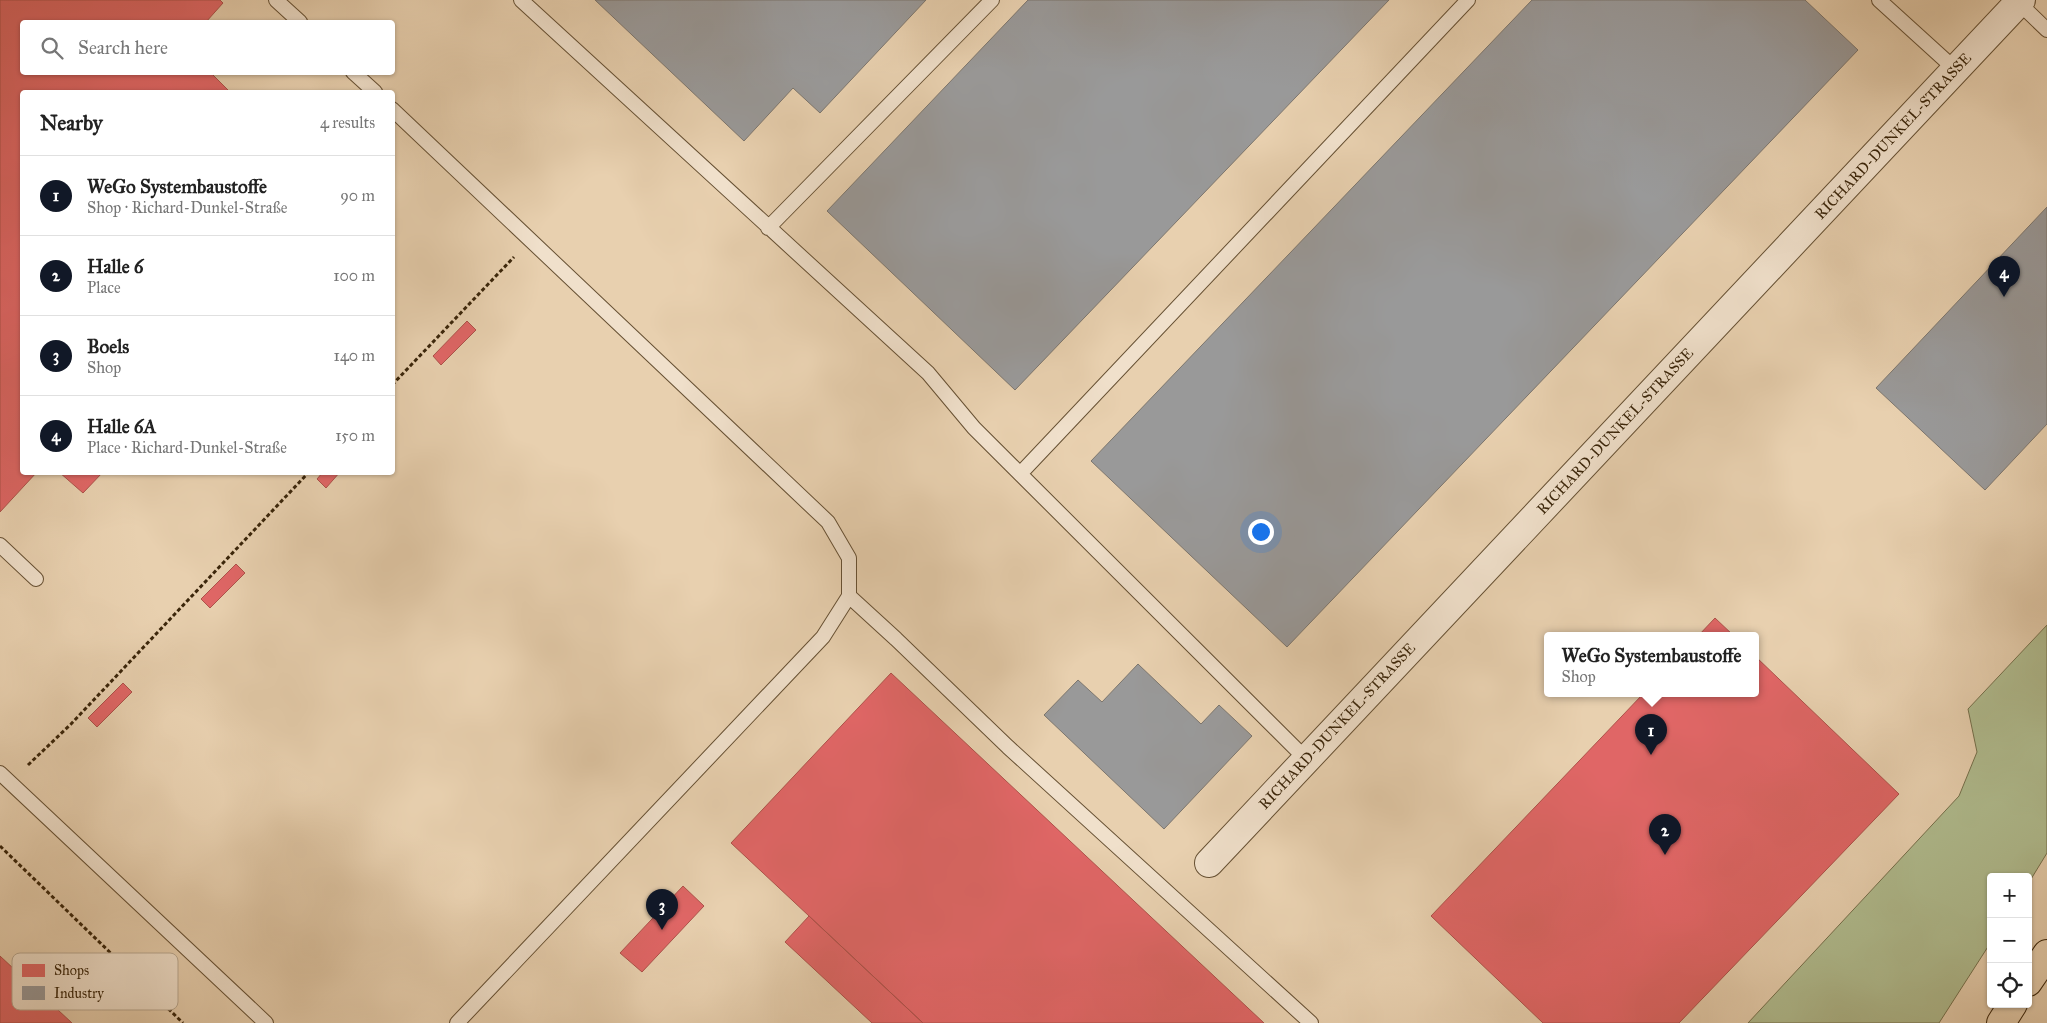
<!DOCTYPE html>
<html lang="en">
<head>
<meta charset="utf-8">
<style>
  body { margin:0; font-family:"IM FELL Great Primer",serif; background:#f6f6f6; color:#222 }
  .controls { position:absolute; right:15px; bottom:15px; display:grid; overflow:hidden; border-radius:5px; box-shadow:0 1px 4px #0004 }
  .controls button { width:45px; height:45px; display:grid; place-items:center; padding:0; border:0; border-bottom:1px solid #e0e0e0; background:#fff; color:#222; font:25px sans-serif }
  .you { position:absolute; left:1260px; top:531px; width:18px; height:18px; margin:-12px; border:4px solid #fff; border-radius:50%; background:#1a73e8; box-shadow:0 0 0 8px #1a73e833 }
  .badge { display:grid; place-items:center; width:32px; height:32px; border-radius:50%; background:#111827; color:#fff; font-size:16px; font-weight:700 }
  .pin { position:absolute; translate:-50% -41px; filter:drop-shadow(0 1px 2px #0008) }
  .pin::after { content:''; position:absolute; top:26px; width:18px; height:15px; background:inherit; clip-path:polygon(0 0,100% 0,50% 100%) }
  .popup { position:absolute; left:1544px; top:632px; width:215px; height:65px; box-sizing:border-box; display:grid; place-content:center; border-radius:5px; background:#fff; filter:drop-shadow(0 1px 4px #0005); font-size:16px; white-space:nowrap; color:#767676 }
  .popup b { font-size:19px; color:#222 }
  .popup::after { content:''; position:absolute; left:50%; top:100%; margin-left:-10px; border:10px solid transparent; border-top-color:#fff }
  .list { margin:0; padding:0; list-style:none }
  h2 { display:flex; justify-content:space-between; align-items:center; height:65px; margin:0; padding:0 20px; font-size:21px }
  h2 small { font-size:16px; font-weight:400; color:#767676 }
  .list li { display:grid; grid-template-columns:32px 1fr auto; gap:15px; align-items:center; box-sizing:border-box; height:80px; padding:0 20px; border-top:1px solid #e0e0e0 }
  .list b { display:block; font-size:19px; white-space:nowrap }
  .list p { margin:0; font-size:16px; white-space:nowrap; color:#767676 }
  .list em { font-size:16px; font-style:normal; color:#767676 }
  .icon { flex:none; width:28px; height:28px; fill:none; stroke:currentColor; stroke-width:2; stroke-linecap:round; stroke-linejoin:round }
  .map { position:relative; flex:none; width:2047px; height:1023px; overflow:hidden }
  .search { position:absolute; background:#fff; box-shadow:0 1px 4px #0004; left:20px; top:20px; width:375px; height:55px; display:flex; align-items:center; gap:12px; box-sizing:border-box; padding:0 18px; border-radius:5px; color:#767676; font-size:19px }
  .panel { position:absolute; background:#fff; box-shadow:0 1px 4px #0004; left:20px; top:90px; width:375px; height:385px; border-radius:5px }
  .map>svg:first-child { display:block }
  .green { fill:#b0bc8f; stroke:#75704c }
  .shops { fill:#e06666; stroke:#ae524a }
  .industry { fill:#999; stroke:#7c766e }
  .lines { fill:none; stroke-linecap:round; stroke-linejoin:round }
  .service-casing { stroke:#665033; stroke-width:16 }
  .minor-casing { stroke:#665033; stroke-width:30 }
  .trunk-casing { stroke:#3a250a; stroke-width:30 }
  .path { stroke:#3a250a; stroke-width:3; stroke-dasharray:4 2.5; stroke-linecap:butt }
  .service { stroke:#f0e0cb; stroke-width:14 }
  .minor { stroke:#f0e0cb; stroke-width:28 }
  .trunk { stroke:#e8d0af; stroke-width:28 }
  .labels { text-anchor:middle; dominant-baseline:central; stroke-width:5; stroke-linejoin:round; paint-order:stroke }
  .street-label { font-size:15px; fill:#3a250a; stroke:#f0e0cb }
  .key { fill:#f0e0cb; stroke:#b9a891; stroke-width:1 }
  .key-label { font-size:14px; fill:#3a250a }
</style>
</head>
<body>
<div class="map">
<svg width="2047" height="1023" viewBox="0 0 2047 1023">
  <rect width="100%" height="100%" fill="#e8d0af"/>
  <filter id="stains"><feTurbulence type="fractalNoise" baseFrequency=".004" numOctaves="4"/><feColorMatrix values="0 0 0 0 .2 0 0 0 0 .09 0 0 0 0 .02 0 0 0 .5 -.17"/></filter>
  <radialGradient id="worn" r=".72"><stop offset=".6" stop-color="#630" stop-opacity="0"/><stop offset="1" stop-color="#630" stop-opacity=".3"/></radialGradient>
  <path class="green" d="M 2047,625 L 2047,853 L 2028,884 L 2028,877 L 1991,877 L 1991,942 L 1939,1023 L 1748,1023 L 1959,796 L 1977,752 L 1968,709 Z"/>
  <path class="shops" d="M 0,0 L 220,0 L 223,3 L 206,22 L 22,22 L 22,72 L 210,72 L 230,92 L 22,92 L 22,472 L 37,472 L 0,512 Z
    M 467,321 L 476,330 L 441,365 L 433,356 Z
    M 59,472 L 103,472 L 83,493 Z
    M 323,472 L 340,472 L 326,488 L 317,479 Z
    M 236,564 L 245,573 L 210,608 L 201,599 Z
    M 1715,618 L 1734,636 L 1698,636 Z
    M 1755,656 L 1899,794 L 1679,1023 L 1543,1023 L 1431,916 L 1643,694 L 1755,694 Z
    M 891,673 L 1264,1023 L 923,1023 L 809,916 L 731,843 Z
    M 123,683 L 132,692 L 97,727 L 88,718 Z
    M 683,886 L 704,906 L 642,972 L 620,953 Z
    M 809,916 L 891,993 L 923,1023 L 872,1023 L 785,942 Z
    M 0,956 L 72,1023 L 0,1023 Z"/>
  <path class="industry" d="M 595,0 L 926,0 L 820,113 L 793,88 L 744,141 Z
    M 1028,0 L 1389,0 L 1015,390 L 827,211 Z
    M 1532,0 L 1805,0 L 1858,50 L 1287,647 L 1091,461 Z
    M 2047,207 L 2047,424 L 1985,490 L 1876,388 Z
    M 1138,664 L 1201,724 L 1219,705 L 1252,736 L 1164,829 L 1044,715 L 1078,680 L 1102,702 Z"/>
  <g class="lines">
    <g class="service-casing">
      <path id="service" d="M 276,0 L 300,22
        M 521,0 L 928,373 L 974,428 L 1306,759
        M 1879,0 L 1956,70
        M 2019,3 L 2047,30
        M 353,72 L 375,92
        M 392,109 L 828,522 L 849,558 L 849,596 L 823,637 L 457,1023
        M 768,228 L 992,0
        M 1020,474 L 1468,0
        M 0,545 L 36,579
        M 849,596 L 896,639 L 1008,747 L 1311,1023
        M 0,773 L 266,1023"/>
    </g>
    <g class="minor-casing">
      <path id="minor" d="M 1209,863 L 2021,0"/>
    </g>
    <g class="trunk-casing">
      <path id="trunk" d="M 2028,982 L 2047,954
        M 2001,1023 L 2013,1004"/>
    </g>
    <path class="path" d="M 392,385 L 514,257
      M 28,765 L 71,724 L 309,472
      M 0,846 L 183,1023"/>
    <use href="#service" class="service"/>
    <use href="#minor" class="minor"/>
    <use href="#trunk" class="trunk"/>
  </g>
  <g class="labels">
    <g class="street-label">
      <text transform="translate(1893 136) rotate(-47)">RICHARD-DUNKEL-STRASSE</text>
      <text transform="translate(1615 431) rotate(-47)">RICHARD-DUNKEL-STRASSE</text>
      <text transform="translate(1337 726) rotate(-47)">RICHARD-DUNKEL-STRASSE</text>
    </g>
  </g>
  <rect x="12" y="953" width="166" height="57" rx="8" class="key"/>
  <rect x="22" y="964" width="23" height="13" fill="#e06666"/>
  <rect x="22" y="986" width="23" height="14" fill="#999"/>
  <g class="key-label">
    <text x="54" y="975">Shops</text>
    <text x="54" y="998">Industry</text>
  </g>
  <rect width="100%" height="100%" filter="url(#stains)"/>
  <rect width="100%" height="100%" fill="url(#worn)"/>
</svg>
<div class="controls">
<button>+</button>
<button>−</button>
<button><svg class="icon" aria-label="locate" viewBox="0 0 24 24"><circle cx="12" cy="12" r="6"/><path d="M12 2v4M12 18v4M2 12h4M18 12h4"/></svg></button>
</div>
<div class="you"></div>
<div class="pin badge" style="left:1651px;top:755px">1</div>
<div class="popup"><b>WeGo Systembaustoffe</b>Shop</div>
<div class="pin badge" style="left:1665px;top:855px">2</div>
<div class="pin badge" style="left:662px;top:930px">3</div>
<div class="pin badge" style="left:2004px;top:297px">4</div>
<div class="search"><svg class="icon" aria-label="search" viewBox="0 0 24 24"><circle cx="10" cy="10" r="6"/><path d="M15 15l6 6"/></svg>Search here</div>
<section class="panel">
<h2>Nearby<small>4 results</small></h2>
<ul class="list">
<li><span class="badge">1</span><div><b>WeGo Systembaustoffe</b><p>Shop · Richard-Dunkel-Straße</p></div><em>90 m</em></li>
<li><span class="badge">2</span><div><b>Halle 6</b><p>Place</p></div><em>100 m</em></li>
<li><span class="badge">3</span><div><b>Boels</b><p>Shop</p></div><em>140 m</em></li>
<li><span class="badge">4</span><div><b>Halle 6A</b><p>Place · Richard-Dunkel-Straße</p></div><em>150 m</em></li>
</ul>
</section>
</div>
</body>
</html>
